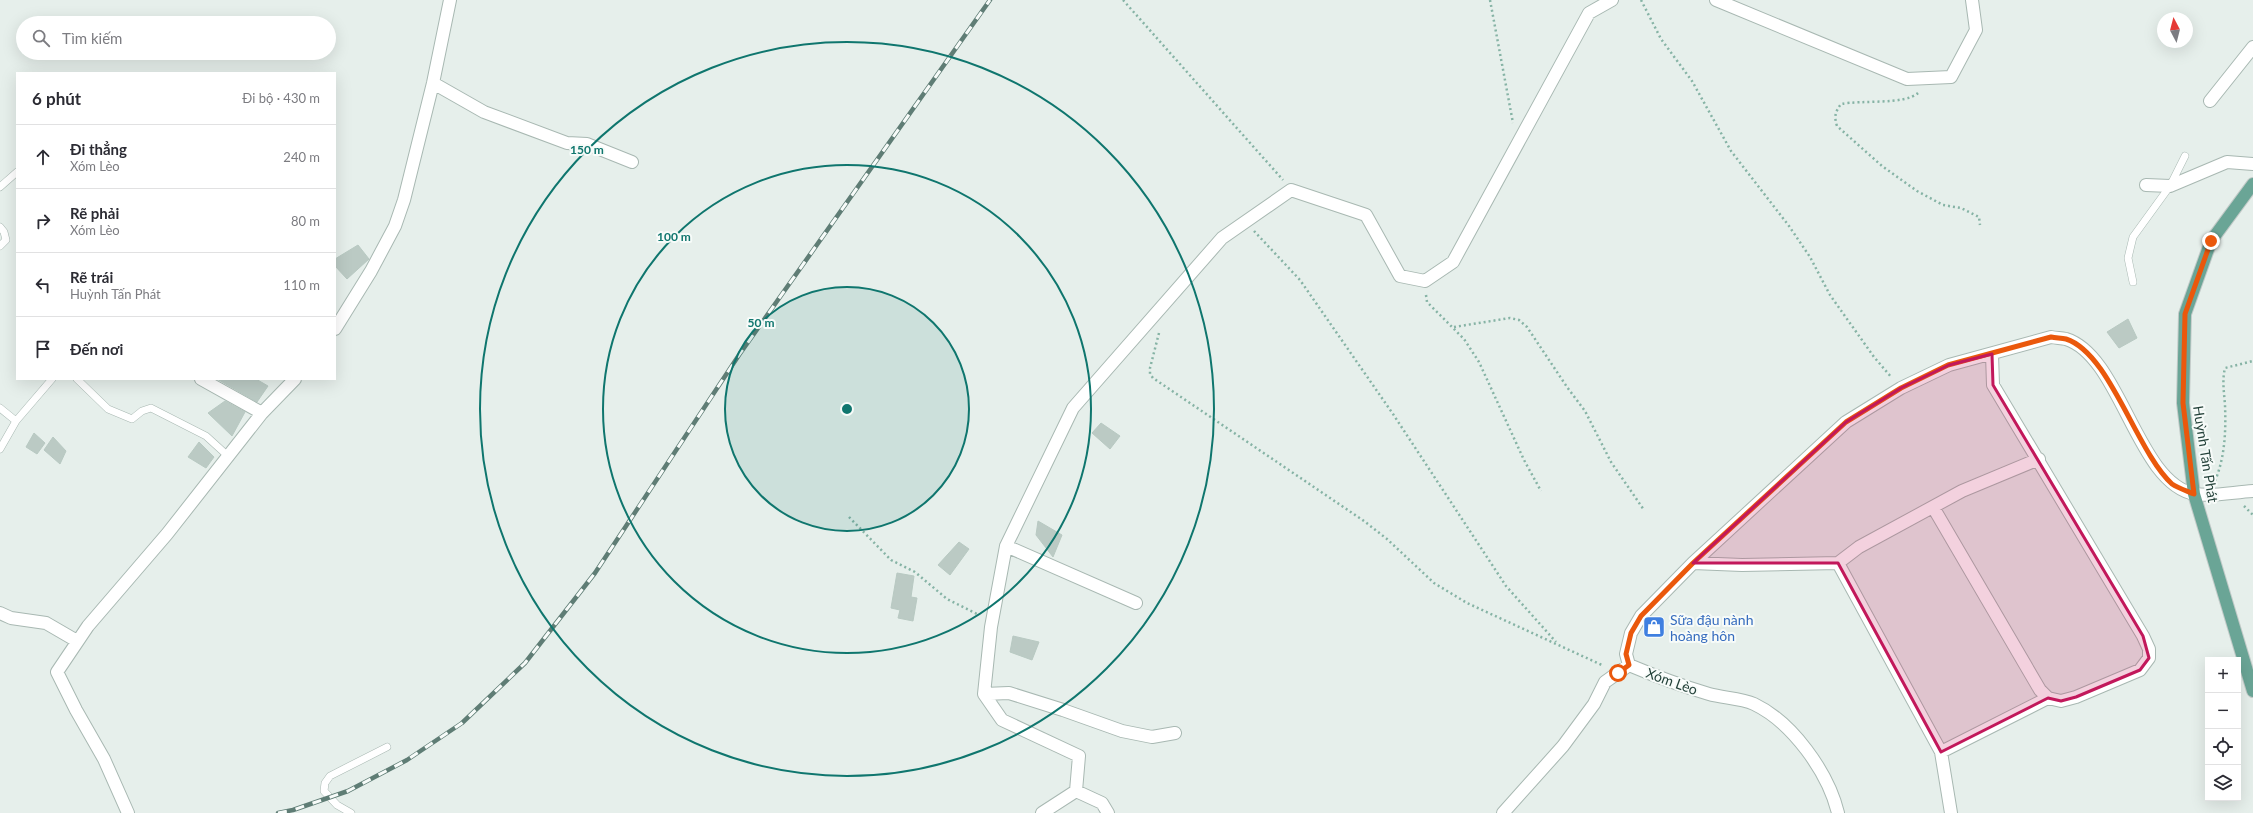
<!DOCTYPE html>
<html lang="vi">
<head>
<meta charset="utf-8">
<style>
  body { margin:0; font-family:Lato,sans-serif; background:#f2f2f3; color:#2b2b33 }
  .controls { position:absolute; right:12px; bottom:12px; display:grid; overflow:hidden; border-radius:0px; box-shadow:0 4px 16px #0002 }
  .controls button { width:36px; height:36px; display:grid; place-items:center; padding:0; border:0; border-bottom:1px solid #e1e1e2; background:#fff; color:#2b2b33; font:20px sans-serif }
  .compass { position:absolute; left:2157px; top:12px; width:36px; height:36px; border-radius:50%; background:#fff; box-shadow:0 4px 16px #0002; rotate:353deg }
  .stop { position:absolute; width:12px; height:12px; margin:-9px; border:3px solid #ea580c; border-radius:50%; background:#fff }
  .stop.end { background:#ea580c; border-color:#fff; box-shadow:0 1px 4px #0008 }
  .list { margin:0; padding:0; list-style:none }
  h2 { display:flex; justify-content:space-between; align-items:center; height:52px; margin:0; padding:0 16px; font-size:17px }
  h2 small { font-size:13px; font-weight:400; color:#7c7c81 }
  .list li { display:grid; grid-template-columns:26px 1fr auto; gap:12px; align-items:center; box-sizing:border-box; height:64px; padding:0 16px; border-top:1px solid #e1e1e2 }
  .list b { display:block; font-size:15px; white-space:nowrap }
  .list p { margin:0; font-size:13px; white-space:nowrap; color:#7c7c81 }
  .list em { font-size:13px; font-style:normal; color:#7c7c81 }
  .icon { flex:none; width:22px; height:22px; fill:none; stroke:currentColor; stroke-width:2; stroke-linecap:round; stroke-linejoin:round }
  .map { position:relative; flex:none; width:2253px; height:813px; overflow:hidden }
  .search { position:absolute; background:#fff; box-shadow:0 4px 16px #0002; left:16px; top:16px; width:320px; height:44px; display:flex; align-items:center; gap:10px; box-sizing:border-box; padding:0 14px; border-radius:22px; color:#7c7c81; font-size:15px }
  .panel { position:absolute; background:#fff; box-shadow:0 4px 16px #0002; left:16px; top:72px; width:320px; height:308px; border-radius:0px }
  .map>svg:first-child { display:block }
  .building { fill:#bbcac4; stroke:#b8c9c2 }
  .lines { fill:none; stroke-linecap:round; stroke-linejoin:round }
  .service-casing { stroke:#a8b8b2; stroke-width:8 }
  .minor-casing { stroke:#a8b8b2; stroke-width:14 }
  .primary-casing { stroke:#c2cac8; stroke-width:14 }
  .path { stroke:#86b3a5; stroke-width:2.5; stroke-dasharray:2 3; stroke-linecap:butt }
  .service { stroke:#fff; stroke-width:7 }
  .minor { stroke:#fff; stroke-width:12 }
  .primary { stroke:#6aa596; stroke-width:12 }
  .rail-casing { stroke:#5f7d75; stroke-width:4.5 }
  .rail { stroke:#f7fbf9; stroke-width:3; stroke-dasharray:9; stroke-linecap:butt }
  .route { stroke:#ea580c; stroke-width:5 }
  .marked { fill:#c2185b; fill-opacity:0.2; stroke:#c2185b; stroke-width:3; stroke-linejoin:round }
  .ring { fill:none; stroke:#0f766e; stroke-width:2 }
  .labels { text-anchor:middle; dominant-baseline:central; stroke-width:4; stroke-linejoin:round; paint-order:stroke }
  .street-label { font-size:14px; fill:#24423a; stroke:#f7fbf9 }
  .shop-label { font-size:14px; fill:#366cbe; stroke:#f7fbf9; text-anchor:start }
  .centre { fill:#0f766e; stroke:#f7fbf9; stroke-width:2 }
  .ring-label { font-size:12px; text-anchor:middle; font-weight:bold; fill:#0f766e; stroke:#f7fbf9; stroke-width:4; stroke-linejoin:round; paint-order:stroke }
</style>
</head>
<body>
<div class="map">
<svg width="2253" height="813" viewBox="0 0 2253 813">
  <rect width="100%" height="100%" fill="#e6efeb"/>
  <path class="building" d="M 358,245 L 369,259 L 347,279 L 335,266 L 335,259 Z
    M 2128,319 L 2137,338 L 2119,348 L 2107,332 Z
    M 217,379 L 256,379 L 268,386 L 257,402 Z
    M 225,401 L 245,412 L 232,436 L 208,413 Z
    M 1101,423 L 1120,436 L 1110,449 L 1092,433 Z
    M 34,433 L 45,443 L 37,454 L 26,447 Z
    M 53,437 L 66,451 L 60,464 L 44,450 Z
    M 199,442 L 214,457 L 206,468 L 188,457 Z
    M 1038,521 L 1062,535 L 1053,557 L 1036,535 Z
    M 959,542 L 969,549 L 950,575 L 938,565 Z
    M 897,573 L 914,576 L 911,597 L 917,598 L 913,621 L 898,618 L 900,610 L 891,608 Z
    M 1013,636 L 1039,642 L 1032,660 L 1010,652 Z"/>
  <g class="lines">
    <g class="service-casing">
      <path id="service" d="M 0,187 L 17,172
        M 0,227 L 4,232 L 6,240 L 0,246
        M 2133,282 L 2128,258 L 2133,237 L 2170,186 L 2185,156
        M 77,379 L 108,409 L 132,419 L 142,411 L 151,408 L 206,436 L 228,456
        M 0,408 L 16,421 L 52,379
        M 0,449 L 16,421
        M 351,813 L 337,805 L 324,791 L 325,783 L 330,776 L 387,747"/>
    </g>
    <g class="minor-casing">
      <path id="minor" d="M 1716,0 L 1907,79 L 1951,77 L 1976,30 L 1972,0
        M 433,83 L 484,112 L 567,143 L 587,144 L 632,162
        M 2210,101 L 2253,47
        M 2146,185 L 2170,186 L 2227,162 L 2253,164
        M 335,329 L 371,271 L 395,226 L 404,200 L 433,83 L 450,0
        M 201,379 L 262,413
        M 1933,507 L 2040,690 L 2048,698 L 2061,701 L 2076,697 L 2140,670 L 2149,658 L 2149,649 L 2143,636 L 1993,385 L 1992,354
        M 1006,546 L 1136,603
        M 1693,563 L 1742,565 L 1838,563 L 1859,547 L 1962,491 L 2039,459
        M 1838,563 L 1941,752 L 2048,698
        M 0,613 L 11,618 L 46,623 L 77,641
        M 984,694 L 1009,693 L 1063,710 L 1122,731 L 1152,737 L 1175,733
        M 1941,752 L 1951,813
        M 1076,791 L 1102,803 L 1108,813
        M 128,813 L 104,759 L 76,710 L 57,672 L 88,626 L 167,534 L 262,413 L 295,379
        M 1042,813 L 1076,791 L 1079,756 L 1002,720 L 984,694 L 991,627 L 1006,546 L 1073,408 L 1222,238 L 1291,190 L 1366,215 L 1400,276 L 1425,281 L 1453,262 L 1589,13 L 1612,0
        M 1503,813 L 1563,746 L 1594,704 L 1605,682 L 1629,665
        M 1838,813 C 1828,772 1792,722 1754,704 C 1741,698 1723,698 1709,694 C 1682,686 1655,676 1629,665 L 1626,654 L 1631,633 L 1641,616 L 1693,563 L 1846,422 L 1901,388 L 1949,365 L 2051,337 C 2056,338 2061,338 2066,339 C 2121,356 2137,484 2195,494 C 2213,497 2234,492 2253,491"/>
    </g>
    <g class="primary-casing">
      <path id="primary" d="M 2253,184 L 2211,241 L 2185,314 L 2183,403 L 2194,494 L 2253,691"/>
    </g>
    <path class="path" d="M 1123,0 L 1283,180
      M 1490,0 L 1513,123
      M 1641,0 L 1661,39 L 1692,81 L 1731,151 L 1789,226 L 1810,257 L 1830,295 L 1874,357 L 1892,378
      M 1918,93 C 1905,105 1860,100 1841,104 C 1835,112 1834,117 1837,126 L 1882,166 L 1917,191 L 1943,205 L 1961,208 L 1979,217 L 1980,225
      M 1254,231 L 1300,280 L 1393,414 L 1506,586 L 1556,642
      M 1426,295 L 1427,302 L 1464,339 L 1479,362 L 1524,460 L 1541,491
      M 1454,327 L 1510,318 L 1519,320 L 1527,327 L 1567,387 L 1585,411 L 1611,462 L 1644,510
      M 1159,333 L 1150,368 L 1150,374 L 1153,378 L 1364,521 L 1387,539 L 1434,583 L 1467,603 L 1604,666
      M 2215,481 C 2225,457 2226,431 2225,405 C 2224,392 2222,380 2225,368 L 2253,361
      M 2244,506 L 2253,515
      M 849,517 L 891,560 L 915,572 L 947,599 L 979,615"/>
    <use href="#service" class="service"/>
    <use href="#minor" class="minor"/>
    <use href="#primary" class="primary"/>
    <g class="rail-casing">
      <path id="rail" d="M 278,813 L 293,810 L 348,791 L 407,760 L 462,723 L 525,663 L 595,573 L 739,355 L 990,0"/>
    </g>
    <use href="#rail" class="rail"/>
  </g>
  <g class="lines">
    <path class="route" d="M 1618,673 L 1629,665 L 1626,654 L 1631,633 L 1641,616 L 1693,563 L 1846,422 L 1901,388 L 1948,365 L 2051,337 C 2056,338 2061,338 2066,339 C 2110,353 2136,451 2172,484 C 2178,488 2187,491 2194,494 L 2183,403 L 2185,314 L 2211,241"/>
  </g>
  <path class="marked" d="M 1992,354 L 1993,385 L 2143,636 L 2149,658 L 2140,670 L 2076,697 L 2061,701 L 2048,698 L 1941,752 L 1838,563 L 1693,563 L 1846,422 L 1901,388 L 1949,365 Z"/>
  <circle cx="847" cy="409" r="122" fill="#0f766e" fill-opacity=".12"/>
  <g class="ring">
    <circle cx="847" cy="409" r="122"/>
    <circle cx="847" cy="409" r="244"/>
    <circle cx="847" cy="409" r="367"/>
  </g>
  <defs>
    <g id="shop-square" transform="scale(1.15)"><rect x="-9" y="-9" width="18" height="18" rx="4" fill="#3f7fe0" stroke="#f7fbf9"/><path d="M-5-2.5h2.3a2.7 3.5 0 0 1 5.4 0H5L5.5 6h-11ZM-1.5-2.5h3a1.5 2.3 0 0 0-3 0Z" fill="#fff"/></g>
  </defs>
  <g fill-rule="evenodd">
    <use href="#shop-square" x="1654" y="627"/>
  </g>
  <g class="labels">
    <g class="street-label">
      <text transform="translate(2206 454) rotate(81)">Huỳnh Tấn Phát</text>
      <text transform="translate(1672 681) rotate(20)">Xóm Lèo</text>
    </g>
    <g class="shop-label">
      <text x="1670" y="619">Sữa đậu nành<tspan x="1670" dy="16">hoàng hôn</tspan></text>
    </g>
  </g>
  <circle cx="847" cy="409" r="6" class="centre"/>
  <g class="ring-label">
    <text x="587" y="154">150 m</text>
    <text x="674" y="241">100 m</text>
    <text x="761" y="327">50 m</text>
  </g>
</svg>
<div class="controls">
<button>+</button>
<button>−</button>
<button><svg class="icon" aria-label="locate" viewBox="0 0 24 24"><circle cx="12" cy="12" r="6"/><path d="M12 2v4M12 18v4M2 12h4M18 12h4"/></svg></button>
<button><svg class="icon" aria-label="layers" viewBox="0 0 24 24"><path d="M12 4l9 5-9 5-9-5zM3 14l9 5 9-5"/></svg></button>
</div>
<svg class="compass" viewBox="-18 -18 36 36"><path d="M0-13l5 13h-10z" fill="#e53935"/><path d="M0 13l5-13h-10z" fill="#7c7c81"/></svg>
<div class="stop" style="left:1618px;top:673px"></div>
<div class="stop end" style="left:2211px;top:241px"></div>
<div class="search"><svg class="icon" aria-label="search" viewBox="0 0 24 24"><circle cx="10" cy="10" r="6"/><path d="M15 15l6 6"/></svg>Tìm kiếm</div>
<section class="panel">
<h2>6 phút<small>Đi bộ · 430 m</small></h2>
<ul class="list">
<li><svg class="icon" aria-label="ahead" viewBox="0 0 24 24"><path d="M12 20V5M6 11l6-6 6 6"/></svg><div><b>Đi thẳng</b><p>Xóm Lèo</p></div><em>240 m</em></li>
<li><svg class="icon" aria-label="right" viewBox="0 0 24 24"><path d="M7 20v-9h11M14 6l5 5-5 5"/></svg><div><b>Rẽ phải</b><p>Xóm Lèo</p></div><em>80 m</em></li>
<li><svg class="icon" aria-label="left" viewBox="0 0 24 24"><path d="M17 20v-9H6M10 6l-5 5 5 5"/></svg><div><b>Rẽ trái</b><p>Huỳnh Tấn Phát</p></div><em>110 m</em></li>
<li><svg class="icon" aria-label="arrive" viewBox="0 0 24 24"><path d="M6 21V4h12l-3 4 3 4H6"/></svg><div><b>Đến nơi</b></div></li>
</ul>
</section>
</div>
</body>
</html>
